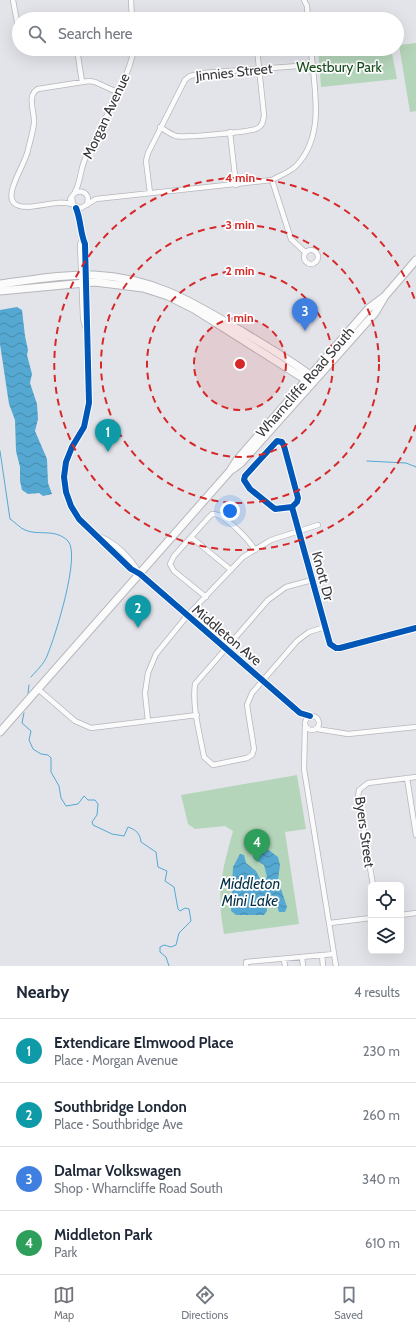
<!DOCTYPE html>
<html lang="en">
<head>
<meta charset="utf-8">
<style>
  body { margin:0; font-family:Cabin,sans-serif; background:#f6f6f7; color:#1f2937 }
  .controls { position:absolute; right:12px; bottom:12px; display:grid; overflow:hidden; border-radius:6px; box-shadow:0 4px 16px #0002 }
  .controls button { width:36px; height:36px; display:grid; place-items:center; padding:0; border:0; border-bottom:1px solid #e0e1e3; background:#fff; color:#1f2937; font:20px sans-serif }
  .you { position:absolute; left:230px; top:511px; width:14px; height:14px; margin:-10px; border:3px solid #fff; border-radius:50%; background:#1a73e8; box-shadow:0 0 0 6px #1a73e833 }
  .badge { display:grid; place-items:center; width:26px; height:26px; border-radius:50%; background:#737479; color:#fff; font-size:13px; font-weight:700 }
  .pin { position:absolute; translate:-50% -33px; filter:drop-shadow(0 1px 2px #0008) }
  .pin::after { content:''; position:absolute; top:21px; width:14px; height:12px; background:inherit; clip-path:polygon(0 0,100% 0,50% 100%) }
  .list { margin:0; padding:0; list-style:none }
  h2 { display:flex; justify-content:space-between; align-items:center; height:52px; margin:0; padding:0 16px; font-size:17px }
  h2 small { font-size:13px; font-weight:400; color:#747a83 }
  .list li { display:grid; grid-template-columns:26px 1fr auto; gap:12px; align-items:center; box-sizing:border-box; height:64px; padding:0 16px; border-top:1px solid #e0e1e3 }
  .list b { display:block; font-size:15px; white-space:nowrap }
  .list p { margin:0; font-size:13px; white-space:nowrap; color:#747a83 }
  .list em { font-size:13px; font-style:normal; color:#747a83 }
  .icon { flex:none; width:22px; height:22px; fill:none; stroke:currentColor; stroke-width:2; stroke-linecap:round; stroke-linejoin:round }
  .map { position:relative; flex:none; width:416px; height:966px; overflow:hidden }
  .search { position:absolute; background:#fff; box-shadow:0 4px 16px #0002; left:12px; right:12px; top:12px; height:44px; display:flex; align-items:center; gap:10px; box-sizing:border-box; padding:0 14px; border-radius:22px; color:#747a83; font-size:15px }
  .sheet { height:308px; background:#fff }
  nav { display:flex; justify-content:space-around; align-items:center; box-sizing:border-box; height:56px; border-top:1px solid #e0e1e3; background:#fff; font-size:11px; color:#747a83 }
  nav a { display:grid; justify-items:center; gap:2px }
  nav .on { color:#737479 }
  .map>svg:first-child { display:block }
  .green { fill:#b5d5ba }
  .water { fill:url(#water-waves) }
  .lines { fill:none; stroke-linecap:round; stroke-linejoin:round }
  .stream { stroke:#54a8d2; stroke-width:1 }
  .street-casing { stroke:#b6b7bb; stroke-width:6 }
  .secondary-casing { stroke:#b6b7bb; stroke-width:9 }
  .street { stroke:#fbfbfc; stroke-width:4.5 }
  .secondary { stroke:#fbfbfc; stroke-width:7 }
  .cycleway-casing { stroke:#fff; stroke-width:8 }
  .cycleway { stroke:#0057b8; stroke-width:6 }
  .ring { fill:none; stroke:#d62828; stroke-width:2; stroke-dasharray:7 5 }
  .labels { text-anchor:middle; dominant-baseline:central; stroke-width:3.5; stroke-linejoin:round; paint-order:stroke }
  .park-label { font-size:14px; fill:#164c1d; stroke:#fff }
  .street-label { font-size:14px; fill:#37373c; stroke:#fff }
  .water-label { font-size:15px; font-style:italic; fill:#003047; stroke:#fff }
  .centre { fill:#d62828; stroke:#fff; stroke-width:2 }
  .ring-label { font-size:12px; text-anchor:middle; font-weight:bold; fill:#d62828; stroke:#fff; stroke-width:3.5; stroke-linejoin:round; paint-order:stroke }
</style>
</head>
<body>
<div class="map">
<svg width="416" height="966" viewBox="0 0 416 966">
  <defs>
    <pattern id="water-waves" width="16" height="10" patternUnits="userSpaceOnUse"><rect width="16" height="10" fill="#54a8d2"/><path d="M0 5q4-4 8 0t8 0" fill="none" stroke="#468aac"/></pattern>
  </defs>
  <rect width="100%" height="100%" fill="#e3e4ea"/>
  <path class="green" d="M 416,43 L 416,111 L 410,112 L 399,45 Z
    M 318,49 L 391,49 L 397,79 L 321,87 Z
    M 297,775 L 306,829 L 285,832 L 299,924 L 224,934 C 216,892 222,871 233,831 L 225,826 L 195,829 L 188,824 L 181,795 Z"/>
  <path class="water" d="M 17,307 L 22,310 L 25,336 L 28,350 L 27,355 L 32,374 L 30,383 L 37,404 L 38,419 L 35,431 L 47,459 L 48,483 L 52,494 L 43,496 L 39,493 L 28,494 L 22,490 L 20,481 L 20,467 L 16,451 L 15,420 L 9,404 L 0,344 L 0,310 Z
    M 263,848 L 266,848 L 278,857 L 280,865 L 278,880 L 287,907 L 285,912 L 279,912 L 274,896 L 270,895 L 266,899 L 267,911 L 264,915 L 236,915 L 231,911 L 233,867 L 240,854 L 244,855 L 246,863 L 256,871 L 260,879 L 265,880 L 267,877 L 264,865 L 254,859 L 253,855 Z"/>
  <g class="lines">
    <path class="stream" d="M 0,451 L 10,519 C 15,522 20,528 25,530 C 39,536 55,528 68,541 C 81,555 55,637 47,656 C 44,664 37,670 31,677
      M 367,461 L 406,463 L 416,467
      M 28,693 L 29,685
      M 24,713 L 22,723 L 31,731 L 29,740 L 33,749 L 41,754 L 48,755 L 51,758 L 51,772 L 59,786 L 61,798 L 66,806 L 78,804 L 84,796 L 88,800 L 95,800 L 98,804 L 97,815 L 92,822 L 93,825 L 112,834 L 124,836 L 128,827 C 136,830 140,833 141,842 L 156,852 L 158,867 L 167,871 L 165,881 L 174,887 L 178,909 L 180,911 L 185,908 L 189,909 L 191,921 L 179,933 L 176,945 L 171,947 L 164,945 L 160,947 L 160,952 L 166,957 L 169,966"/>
    <g class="street-casing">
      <path id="street" d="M 13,0 L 19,33
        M 131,0 L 132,19
        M 304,0 L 307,6 L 308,19
        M 198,19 L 243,15 L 250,16 L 254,19
        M 77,49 L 82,82
        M 160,127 C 165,130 170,134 176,136 C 184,138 251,132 258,128 C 263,125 263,121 264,115 L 257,49
        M 230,132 L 236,185
        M 272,180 L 291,239 L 305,252
        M 75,193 C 81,190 86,192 88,198 L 87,205
        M 150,193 L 146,161 L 148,153 L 185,80 L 190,76 L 203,73 L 312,65
        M 72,197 L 73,205 L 81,208 L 96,199 L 272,180 C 279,176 290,172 296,166 C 326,135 314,88 311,49
        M 70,199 C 81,187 79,173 85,159 C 100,123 126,88 134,49
        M 74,205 C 58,197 25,214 14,203 C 4,193 26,163 28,150 C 30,141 33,132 34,123 C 35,113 26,95 38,89 L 89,81 L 95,82 L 117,92
        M 76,208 C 81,220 80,232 85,244 L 89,403 L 84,427 L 72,447 L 66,462 L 64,477 L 66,492 L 71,506 L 79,519 L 131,569 L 140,574 L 300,713 L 310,716
        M 83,238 L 80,244 L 83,318 L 85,326
        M304 257a7 7 0 1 1 14 0a7 7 0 1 1-14 0Z
        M 292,507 L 275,509 L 250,489 L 244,480 L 245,476 L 277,441 L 282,442 L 284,446 L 298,498 L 297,502 L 292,507 L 330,644 L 336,648 L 340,648 L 416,628
        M 98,536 C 114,541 131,558 139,573
        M 191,537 L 231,570
        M 312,580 L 286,587 L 268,600 L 195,684 C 192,708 200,734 204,757 L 213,765 L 247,758 L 252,755 L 254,749 L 247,705 L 252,693 L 297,641 L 309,632 L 325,627
        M 206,597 L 174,571 L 170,564 L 174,556 L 209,517 L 212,514 C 223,512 249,540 255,550
        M 38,689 L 75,721 L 91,728 L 197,715
        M305 723a7 7 0 1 1 14 0a7 7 0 1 1-14 0Z
        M 148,721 L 145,693 L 148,673 L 156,654 L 187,616 L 243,557 L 271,540 L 318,525
        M 305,726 L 304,769 L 336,966
        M 317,729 L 348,734 L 416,727
        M 407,778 L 416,835
        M 373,885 L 358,797 L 359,790 L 368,783 L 416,777
        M 401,915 L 416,913
        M 330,923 L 371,918
        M 322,955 L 323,966
        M 302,957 L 303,966
        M 284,959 L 285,966
        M 246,966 L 246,962 L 334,954"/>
    </g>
    <g class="secondary-casing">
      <path id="secondary" d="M 0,284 C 31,280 63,274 94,275 C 155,278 192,302 243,332 C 266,346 289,359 310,375
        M 0,291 L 95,282 L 143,288 L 168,296 L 194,309 L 306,380
        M 233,469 L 241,463 L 375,313 L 385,296 L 416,260
        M 0,732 L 230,471 L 237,460 L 369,308 L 385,296"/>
    </g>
    <use href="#street" class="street"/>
    <use href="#secondary" class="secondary"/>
    <g class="cycleway-casing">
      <path id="cycleway" d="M 76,208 C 81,220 80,232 85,244 L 89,403 L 84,427 L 72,447 L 66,462 L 64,477 L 66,492 L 71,506 L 79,519 L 131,569 L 140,574 L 300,713 L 310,716
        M 292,507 L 275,509 L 250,489 L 244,480 L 245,476 L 277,441 L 282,442 L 284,446 L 298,498 L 297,502 L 292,507 L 330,644 L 336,648 L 340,648 L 416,628"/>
    </g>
    <use href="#cycleway" class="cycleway"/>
  </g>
  <circle cx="240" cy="364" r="46" fill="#d62828" fill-opacity=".12"/>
  <g class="ring">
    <circle cx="240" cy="364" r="46"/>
    <circle cx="240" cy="364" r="93"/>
    <circle cx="240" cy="364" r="139"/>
    <path d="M416 425A186 186 0 1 1 416 303"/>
  </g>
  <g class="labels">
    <g class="park-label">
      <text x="339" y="67">Westbury Park</text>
    </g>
    <g class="street-label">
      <text transform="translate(234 72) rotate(-6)">Jinnies Street</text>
      <text transform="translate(106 116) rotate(-65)">Morgan Avenue</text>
      <text transform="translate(305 382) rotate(-49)">Wharncliffe Road South</text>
      <text transform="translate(323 576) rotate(75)">Knott Dr</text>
      <text transform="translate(227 635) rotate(40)">Middleton Ave</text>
      <text transform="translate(365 832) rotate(82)">Byers Street</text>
    </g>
    <g class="water-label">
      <text x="250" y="884">Middleton<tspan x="250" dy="17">Mini Lake</tspan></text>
    </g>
  </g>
  <circle cx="240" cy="364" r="6" class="centre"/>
  <g class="ring-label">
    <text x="240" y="182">4 min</text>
    <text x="240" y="229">3 min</text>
    <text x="240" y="275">2 min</text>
    <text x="240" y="322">1 min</text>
  </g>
</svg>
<div class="controls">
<button><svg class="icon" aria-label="locate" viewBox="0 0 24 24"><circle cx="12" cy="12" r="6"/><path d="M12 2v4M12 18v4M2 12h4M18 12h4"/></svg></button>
<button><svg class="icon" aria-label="layers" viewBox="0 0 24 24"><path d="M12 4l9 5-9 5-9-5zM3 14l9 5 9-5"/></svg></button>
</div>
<div class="you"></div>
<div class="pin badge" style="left:108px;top:452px;background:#0f9aa8">1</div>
<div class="pin badge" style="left:138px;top:628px;background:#0f9aa8">2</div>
<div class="pin badge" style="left:305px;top:331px;background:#3f7fe0">3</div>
<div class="pin badge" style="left:257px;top:862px;background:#2e9e5b">4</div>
<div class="search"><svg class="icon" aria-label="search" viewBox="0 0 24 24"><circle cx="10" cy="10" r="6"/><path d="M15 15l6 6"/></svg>Search here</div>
</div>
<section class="sheet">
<h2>Nearby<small>4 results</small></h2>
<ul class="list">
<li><span class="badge" style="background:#0f9aa8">1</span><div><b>Extendicare Elmwood Place</b><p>Place · Morgan Avenue</p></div><em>230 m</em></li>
<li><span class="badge" style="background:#0f9aa8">2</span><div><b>Southbridge London</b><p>Place · Southbridge Ave</p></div><em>260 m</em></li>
<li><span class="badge" style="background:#3f7fe0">3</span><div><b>Dalmar Volkswagen</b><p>Shop · Wharncliffe Road South</p></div><em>340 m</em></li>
<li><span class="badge" style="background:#2e9e5b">4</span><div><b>Middleton Park</b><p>Park</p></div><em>610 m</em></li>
</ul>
</section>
<nav>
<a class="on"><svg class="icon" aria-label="map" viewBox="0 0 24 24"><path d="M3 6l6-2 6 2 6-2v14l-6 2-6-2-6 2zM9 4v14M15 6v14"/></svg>Map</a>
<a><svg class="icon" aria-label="directions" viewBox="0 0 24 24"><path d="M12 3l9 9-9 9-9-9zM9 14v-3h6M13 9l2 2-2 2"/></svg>Directions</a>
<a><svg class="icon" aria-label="saved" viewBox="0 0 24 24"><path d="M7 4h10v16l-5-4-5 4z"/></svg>Saved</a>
</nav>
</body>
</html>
